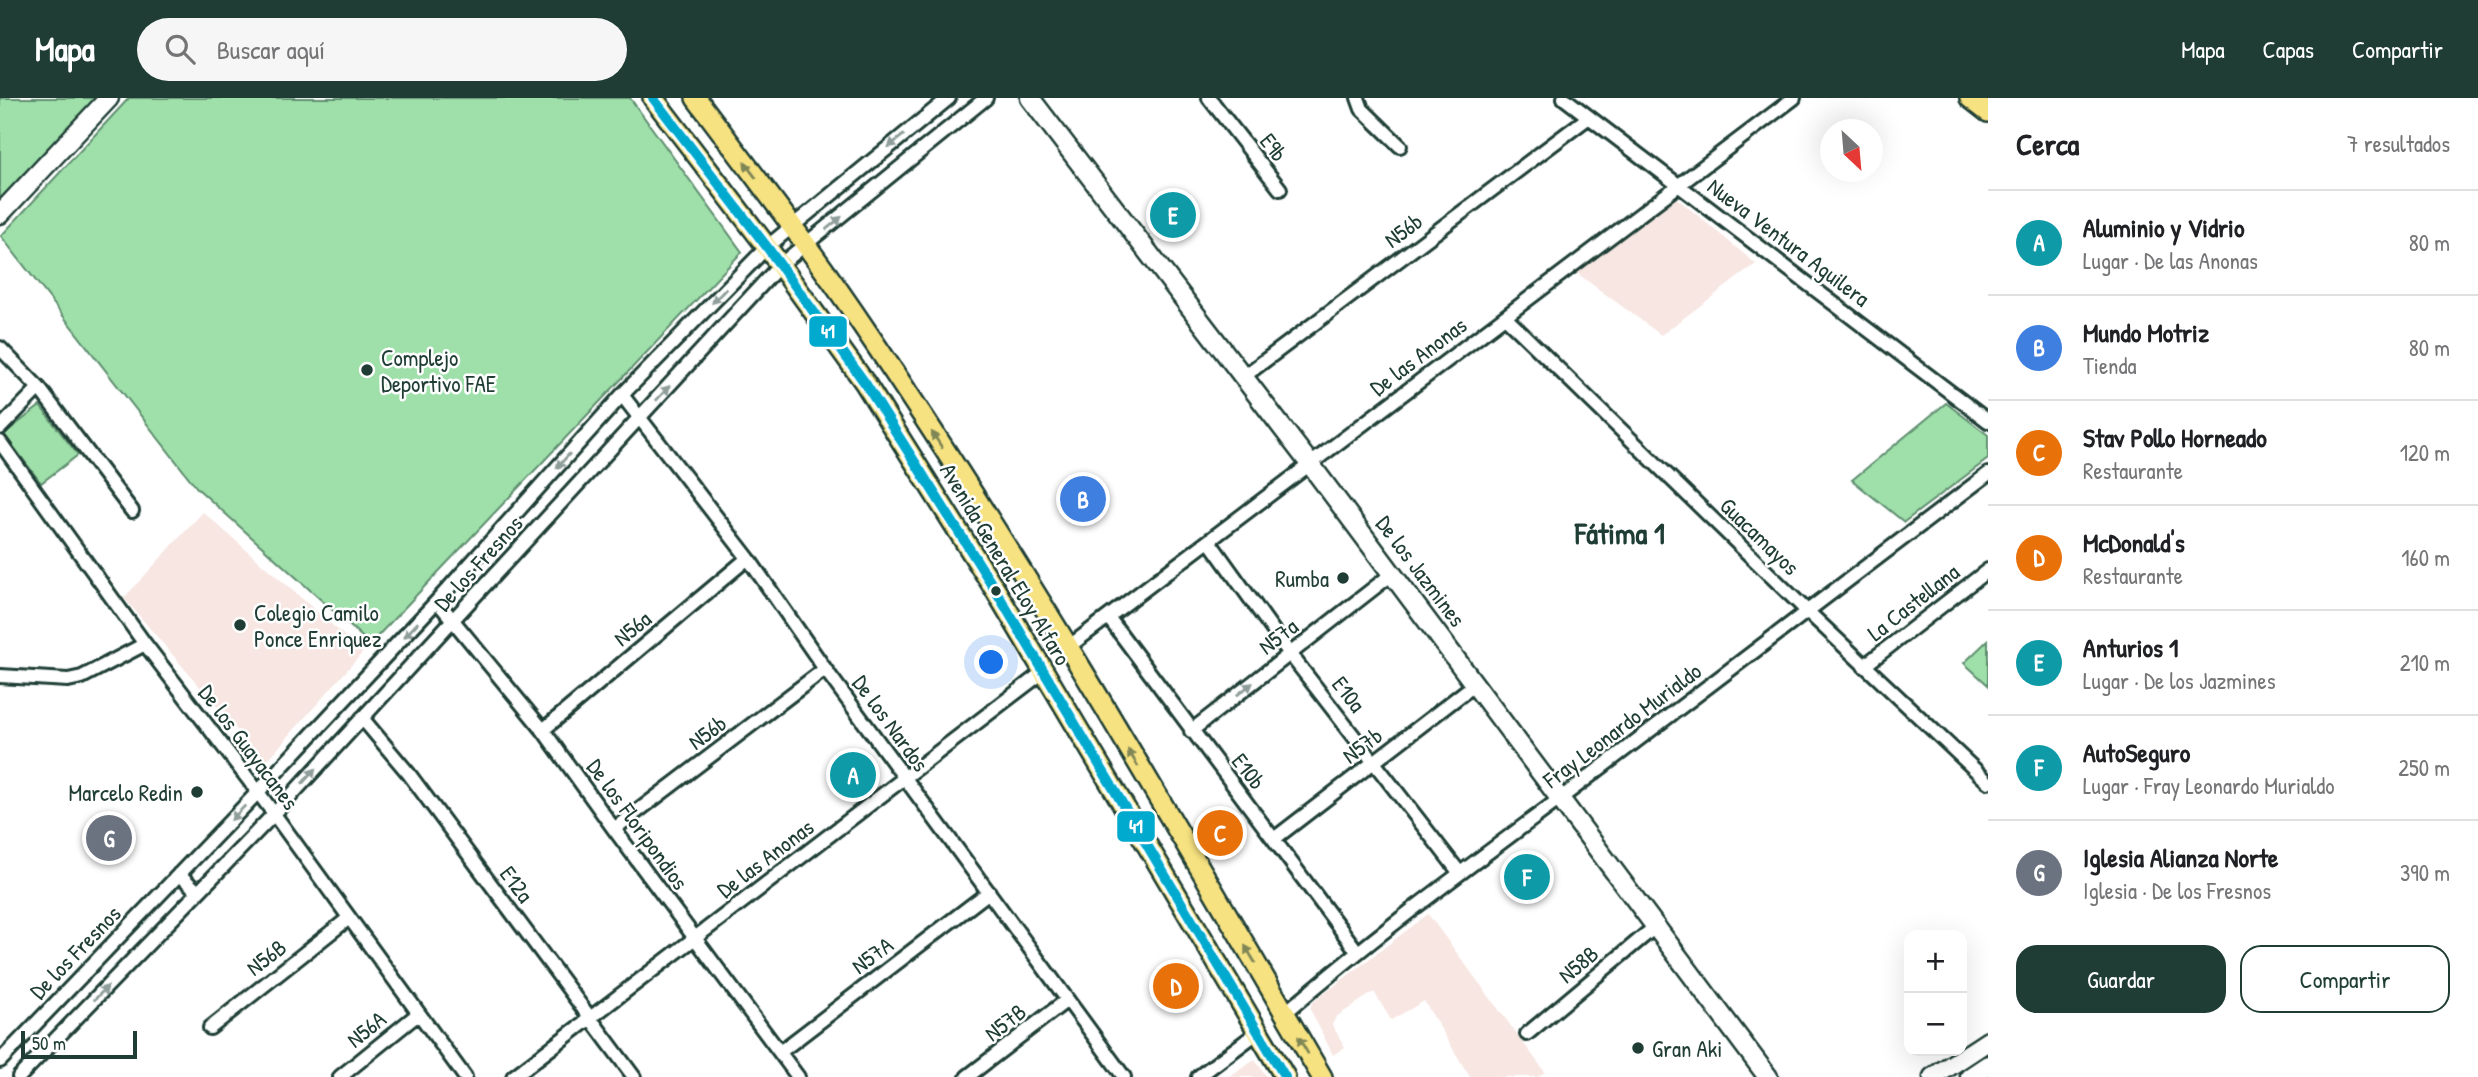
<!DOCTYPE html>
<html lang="es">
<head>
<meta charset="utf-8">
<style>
  body { margin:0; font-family:"Patrick Hand",sans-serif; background:#f6f6f6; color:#202124 }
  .controls { position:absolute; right:21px; bottom:21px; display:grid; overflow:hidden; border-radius:14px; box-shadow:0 7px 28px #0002 }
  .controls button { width:63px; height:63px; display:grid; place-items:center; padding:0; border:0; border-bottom:2px solid #e0e0e0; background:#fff; color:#202124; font:35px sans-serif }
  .compass { position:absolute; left:1820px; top:21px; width:63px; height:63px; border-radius:50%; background:#fff; box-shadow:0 7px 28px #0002; rotate:154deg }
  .scale { position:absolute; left:21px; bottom:18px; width:116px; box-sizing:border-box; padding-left:7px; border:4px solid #1f3d34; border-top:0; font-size:19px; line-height:24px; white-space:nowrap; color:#1f3d34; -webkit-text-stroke:5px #fff; paint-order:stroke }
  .you { position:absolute; left:992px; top:565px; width:24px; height:24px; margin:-18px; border:5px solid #fff; border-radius:50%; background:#1a73e8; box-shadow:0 0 0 10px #1a73e833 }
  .badge { display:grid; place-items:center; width:46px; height:46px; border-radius:50%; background:#1f3d34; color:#fff; font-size:23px; font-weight:700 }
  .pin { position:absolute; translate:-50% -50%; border:4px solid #fff; box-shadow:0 2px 7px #0006 }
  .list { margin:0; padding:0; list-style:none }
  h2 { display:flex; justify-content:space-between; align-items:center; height:91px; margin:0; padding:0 28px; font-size:30px }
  h2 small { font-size:23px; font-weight:400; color:#757577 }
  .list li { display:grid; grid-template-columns:46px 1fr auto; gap:21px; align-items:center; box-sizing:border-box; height:105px; padding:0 28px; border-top:2px solid #e0e0e0 }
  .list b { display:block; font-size:26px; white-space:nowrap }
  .list p { margin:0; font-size:23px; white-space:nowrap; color:#757577 }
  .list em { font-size:23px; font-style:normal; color:#757577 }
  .actions { display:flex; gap:14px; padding:21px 28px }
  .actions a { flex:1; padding:16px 0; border:2px solid #1f3d34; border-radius:21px; text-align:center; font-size:24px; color:#1f3d34 }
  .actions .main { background:#1f3d34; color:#fff }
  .icon { flex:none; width:38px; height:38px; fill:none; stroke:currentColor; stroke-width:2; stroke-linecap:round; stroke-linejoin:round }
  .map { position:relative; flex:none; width:1988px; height:979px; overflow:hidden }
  header { display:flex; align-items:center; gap:42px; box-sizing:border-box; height:98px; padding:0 35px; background:#1f3d34; color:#fff }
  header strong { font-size:33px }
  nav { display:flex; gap:38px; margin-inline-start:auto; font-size:24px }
  .search { width:490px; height:63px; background:#f6f6f6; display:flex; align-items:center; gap:18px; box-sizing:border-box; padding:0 24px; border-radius:38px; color:#757577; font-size:26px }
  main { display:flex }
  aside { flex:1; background:#fff }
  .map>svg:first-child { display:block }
  .built { fill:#f7e6e2 }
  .green { fill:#9fe0aa; stroke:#5f8e6f; stroke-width:2 }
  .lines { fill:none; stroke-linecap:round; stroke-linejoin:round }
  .street-casing { stroke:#1f3d34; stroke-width:18 }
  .secondary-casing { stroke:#1f3d34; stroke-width:23 }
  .primary-casing { stroke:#1f3d34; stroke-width:24 }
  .street { stroke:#fff; stroke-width:12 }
  .secondary { stroke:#fff; stroke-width:18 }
  .primary { stroke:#f7e281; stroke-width:19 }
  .bus-1-casing { stroke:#fff; stroke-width:16 }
  .bus-1 { stroke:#00a9ce; stroke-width:10 }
  .oneway { fill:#8f9e9a }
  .oneway2 { fill:#808757 }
  .poi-dot { fill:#1f3d34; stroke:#fff; stroke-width:2.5 }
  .labels { text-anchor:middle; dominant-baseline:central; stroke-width:5; stroke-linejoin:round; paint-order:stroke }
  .street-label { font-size:23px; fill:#1f3d34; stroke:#fff }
  .poi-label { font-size:23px; fill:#1f3d34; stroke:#fff; text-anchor:start }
  .district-label { font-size:30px; font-weight:bold; fill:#1f3d34; stroke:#fff }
  .line-badge { stroke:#fff; stroke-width:2.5 }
  .badge-label { font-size:19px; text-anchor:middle; font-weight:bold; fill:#fff }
</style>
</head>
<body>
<header>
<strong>Mapa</strong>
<div class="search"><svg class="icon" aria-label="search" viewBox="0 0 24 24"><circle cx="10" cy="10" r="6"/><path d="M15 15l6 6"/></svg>Buscar aquí</div>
<nav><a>Mapa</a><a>Capas</a><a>Compartir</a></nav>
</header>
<main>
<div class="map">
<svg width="1988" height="979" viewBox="0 0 1988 979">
  <rect width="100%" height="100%" fill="#fff"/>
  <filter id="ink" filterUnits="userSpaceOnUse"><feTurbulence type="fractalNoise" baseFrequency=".0143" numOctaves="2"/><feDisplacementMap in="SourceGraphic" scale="14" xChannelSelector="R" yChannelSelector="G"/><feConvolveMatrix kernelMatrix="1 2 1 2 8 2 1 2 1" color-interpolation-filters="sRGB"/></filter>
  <g filter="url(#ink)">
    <path class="built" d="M 1673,97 L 1756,166 L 1661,237 L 1574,173 Z
      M 203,414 L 363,554 L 265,665 L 124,500 Z
      M 1428,816 L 1545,974 L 1538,979 L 1470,979 L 1424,903 L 1391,922 L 1374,894 L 1336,919 L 1332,927 L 1345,949 L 1333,957 L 1310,911 L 1312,905 Z
      M 1255,962 L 1267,979 L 1228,979 Z"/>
    <path class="green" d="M 0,0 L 109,0 L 0,116 Z
      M 129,0 L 630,0 L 742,154 L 370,546 L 197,390 L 1,138 Z
      M 1946,305 L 1988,337 L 1988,361 L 1904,424 L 1852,382 Z
      M 40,308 L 78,357 L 41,385 L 4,336 Z
      M 1988,542 L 1988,587 L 1964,565 Z"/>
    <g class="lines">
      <g class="street-casing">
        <path id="street" d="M 1209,0 L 1280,91
          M 1358,0 L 1362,11 L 1400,48
          M 1564,0 L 1988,323
          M 1505,219 L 1806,512 L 1988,684
          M 0,250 L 39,290 L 132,413
          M 1243,279 L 1589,19
          M 622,297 L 748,460 L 825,571 L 1124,979
          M 0,330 L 39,290
          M 0,344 L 145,546 L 258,694 L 465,979
          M 1209,443 L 1290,556 L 1459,774
          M 437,503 L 543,632 L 614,731 L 798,979
          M 1108,519 L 1357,853
          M 1067,550 L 1794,0
          M 1864,568 L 1988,472
          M 0,578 L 68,582 L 82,579 L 145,546
          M 362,620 L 409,676 L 634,979
          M 543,632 L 748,460
          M 1191,633 L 1392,476
          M 614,731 L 825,571
          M 1274,741 L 1475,586
          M 179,776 L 198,794
          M 1285,915 C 1374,838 1467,770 1561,700 C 1704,593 1845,483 1988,376
          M 210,930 L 349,820
          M 1527,936 L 1656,828
          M 780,954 L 989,794
          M 0,963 L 258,694 L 437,503 L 622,297 L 767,149 L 949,0
          M 19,979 L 274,716 L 780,167 L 986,0
          M 340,979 L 418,916
          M 513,979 L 1043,574
          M 967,979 L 1067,902
          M 1198,979 L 1258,934"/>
      </g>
      <g class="secondary-casing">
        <path id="secondary" d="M 1030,0 L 1310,366 L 1768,979
          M 0,116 L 109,0
          M 1933,979 L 1988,943
          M 1970,979 L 1988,967"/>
      </g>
      <g class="primary-casing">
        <path id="primary" d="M 653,0 L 767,149 L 865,285 L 996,493 L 1285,979
          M 696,0 C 753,76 812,152 865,231 C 1029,473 1175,727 1322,979
          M 1970,0 L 1988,14"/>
      </g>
      <use href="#street" class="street"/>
      <use href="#secondary" class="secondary"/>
      <use href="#primary" class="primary"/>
      <g class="bus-1-casing">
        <path id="bus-1" d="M 653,0 L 767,149 L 865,285 L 996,493 L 1285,979"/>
      </g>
      <use href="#bus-1" class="bus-1"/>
    </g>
    <defs><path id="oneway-solid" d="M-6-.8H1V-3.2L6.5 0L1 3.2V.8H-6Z" transform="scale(1.75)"/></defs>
    <g class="oneway">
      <use href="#oneway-solid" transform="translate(896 43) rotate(141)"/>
      <use href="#oneway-solid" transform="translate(834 125) rotate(-39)"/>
      <use href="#oneway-solid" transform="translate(719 198) rotate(134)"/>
      <use href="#oneway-solid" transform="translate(663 295) rotate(-47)"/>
      <use href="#oneway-solid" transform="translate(563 363) rotate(132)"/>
      <use href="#oneway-solid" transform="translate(411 532) rotate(133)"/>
      <use href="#oneway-solid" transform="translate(1245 591) rotate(-38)"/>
      <use href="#oneway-solid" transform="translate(309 678) rotate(-48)"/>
      <use href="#oneway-solid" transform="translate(238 715) rotate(134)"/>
      <use href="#oneway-solid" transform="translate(101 895) rotate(-46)"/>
    </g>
    <g class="oneway2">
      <use href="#oneway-solid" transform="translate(750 72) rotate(-127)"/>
      <use href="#oneway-solid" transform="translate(937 342) rotate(-123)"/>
      <use href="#oneway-solid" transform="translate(1133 660) rotate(-121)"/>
      <use href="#oneway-solid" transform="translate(1250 856) rotate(-121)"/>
      <use href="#oneway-solid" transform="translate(1303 947) rotate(-120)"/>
    </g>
  </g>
  <g class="poi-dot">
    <circle cx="367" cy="272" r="7"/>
    <circle cx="1343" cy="480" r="7"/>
    <circle cx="996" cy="493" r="6"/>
    <circle cx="240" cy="527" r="7"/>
    <circle cx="197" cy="694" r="7"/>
    <circle cx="1638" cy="950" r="7"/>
  </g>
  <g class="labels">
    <g class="street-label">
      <text transform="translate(1274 49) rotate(52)">E9b</text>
      <text transform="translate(1403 132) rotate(-37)">N56b</text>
      <text transform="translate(1789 144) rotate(37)">Nueva Ventura Aguilera</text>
      <text transform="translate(1418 258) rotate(-37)">De las Anonas</text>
      <text transform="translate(1760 438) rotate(44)">Guacamayos</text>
      <text transform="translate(478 465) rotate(-48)">De los Fresnos</text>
      <text transform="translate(1006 466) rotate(59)">Avenida General Eloy Alfaro</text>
      <text transform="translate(1421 473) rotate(53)">De los Jazmines</text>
      <text transform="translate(1913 504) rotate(-38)">La Castellana</text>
      <text transform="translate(632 530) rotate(-40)">N56a</text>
      <text transform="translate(1278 538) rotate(-38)">N57a</text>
      <text transform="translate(1349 596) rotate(52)">E10a</text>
      <text transform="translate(891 625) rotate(54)">De los Nardos</text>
      <text transform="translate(1622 627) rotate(-37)">Fray Leonardo Murialdo</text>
      <text transform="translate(707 634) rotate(-37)">N56b</text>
      <text transform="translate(1362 647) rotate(-37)">N57b</text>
      <text transform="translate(249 649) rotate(53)">De los Guayacanes</text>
      <text transform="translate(1249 673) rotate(52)">E10b</text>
      <text transform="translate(638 726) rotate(54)">De los Floripondios</text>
      <text transform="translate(765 760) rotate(-37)">De las Anonas</text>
      <text transform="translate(517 786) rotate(53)">E12a</text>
      <text transform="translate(75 854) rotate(-46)">De los Fresnos</text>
      <text transform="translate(872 857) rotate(-37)">N57A</text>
      <text transform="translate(266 859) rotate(-38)">N56B</text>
      <text transform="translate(1578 866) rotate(-40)">N58B</text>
      <text transform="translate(1005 924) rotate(-38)">N57B</text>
      <text transform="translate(366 931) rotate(-39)">N56A</text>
    </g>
    <g class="poi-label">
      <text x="381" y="259">Complejo<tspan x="381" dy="26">Deportivo FAE</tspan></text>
      <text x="1329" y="480" text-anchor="end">Rumba</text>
      <text x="254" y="514">Colegio Camilo<tspan x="254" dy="26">Ponce Enriquez</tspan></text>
      <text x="183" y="694" text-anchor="end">Marcelo Redin</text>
      <text x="1652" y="950">Gran Aki</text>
    </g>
    <g class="district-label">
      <text x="1620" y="435">Fátima 1</text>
    </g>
  </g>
  <g class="line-badge">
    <rect x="808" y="217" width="40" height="33" rx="7" fill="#00a9ce"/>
    <rect x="1116" y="712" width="40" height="33" rx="7" fill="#00a9ce"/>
  </g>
  <g class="badge-label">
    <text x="828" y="240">41</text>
    <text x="1136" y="735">41</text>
  </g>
</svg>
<div class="controls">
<button>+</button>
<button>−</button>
</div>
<svg class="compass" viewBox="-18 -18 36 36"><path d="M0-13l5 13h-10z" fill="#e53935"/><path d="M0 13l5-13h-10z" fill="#757577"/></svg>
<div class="scale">50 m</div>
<div class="you"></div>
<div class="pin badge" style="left:853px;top:677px;background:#0f9aa8">A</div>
<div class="pin badge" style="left:1083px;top:401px;background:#3f7fe0">B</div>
<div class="pin badge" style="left:1220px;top:735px;background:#e8710a">C</div>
<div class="pin badge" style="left:1176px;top:888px;background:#e8710a">D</div>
<div class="pin badge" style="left:1173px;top:117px;background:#0f9aa8">E</div>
<div class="pin badge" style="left:1527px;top:779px;background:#0f9aa8">F</div>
<div class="pin badge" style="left:109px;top:740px;background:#6b7280">G</div>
</div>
<aside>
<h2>Cerca<small>7 resultados</small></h2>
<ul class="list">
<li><span class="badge" style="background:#0f9aa8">A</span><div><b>Aluminio y Vidrio</b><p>Lugar · De las Anonas</p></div><em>80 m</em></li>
<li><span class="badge" style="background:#3f7fe0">B</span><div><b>Mundo Motriz</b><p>Tienda</p></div><em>80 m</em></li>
<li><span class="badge" style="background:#e8710a">C</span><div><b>Stav Pollo Horneado</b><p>Restaurante</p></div><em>120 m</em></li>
<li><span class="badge" style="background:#e8710a">D</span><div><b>McDonald's</b><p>Restaurante</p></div><em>160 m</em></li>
<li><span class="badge" style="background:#0f9aa8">E</span><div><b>Anturios 1</b><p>Lugar · De los Jazmines</p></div><em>210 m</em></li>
<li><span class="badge" style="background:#0f9aa8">F</span><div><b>AutoSeguro</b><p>Lugar · Fray Leonardo Murialdo</p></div><em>250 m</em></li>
<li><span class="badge" style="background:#6b7280">G</span><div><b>Iglesia Alianza Norte</b><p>Iglesia · De los Fresnos</p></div><em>390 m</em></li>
</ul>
<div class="actions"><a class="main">Guardar</a><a>Compartir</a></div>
</aside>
</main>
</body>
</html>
